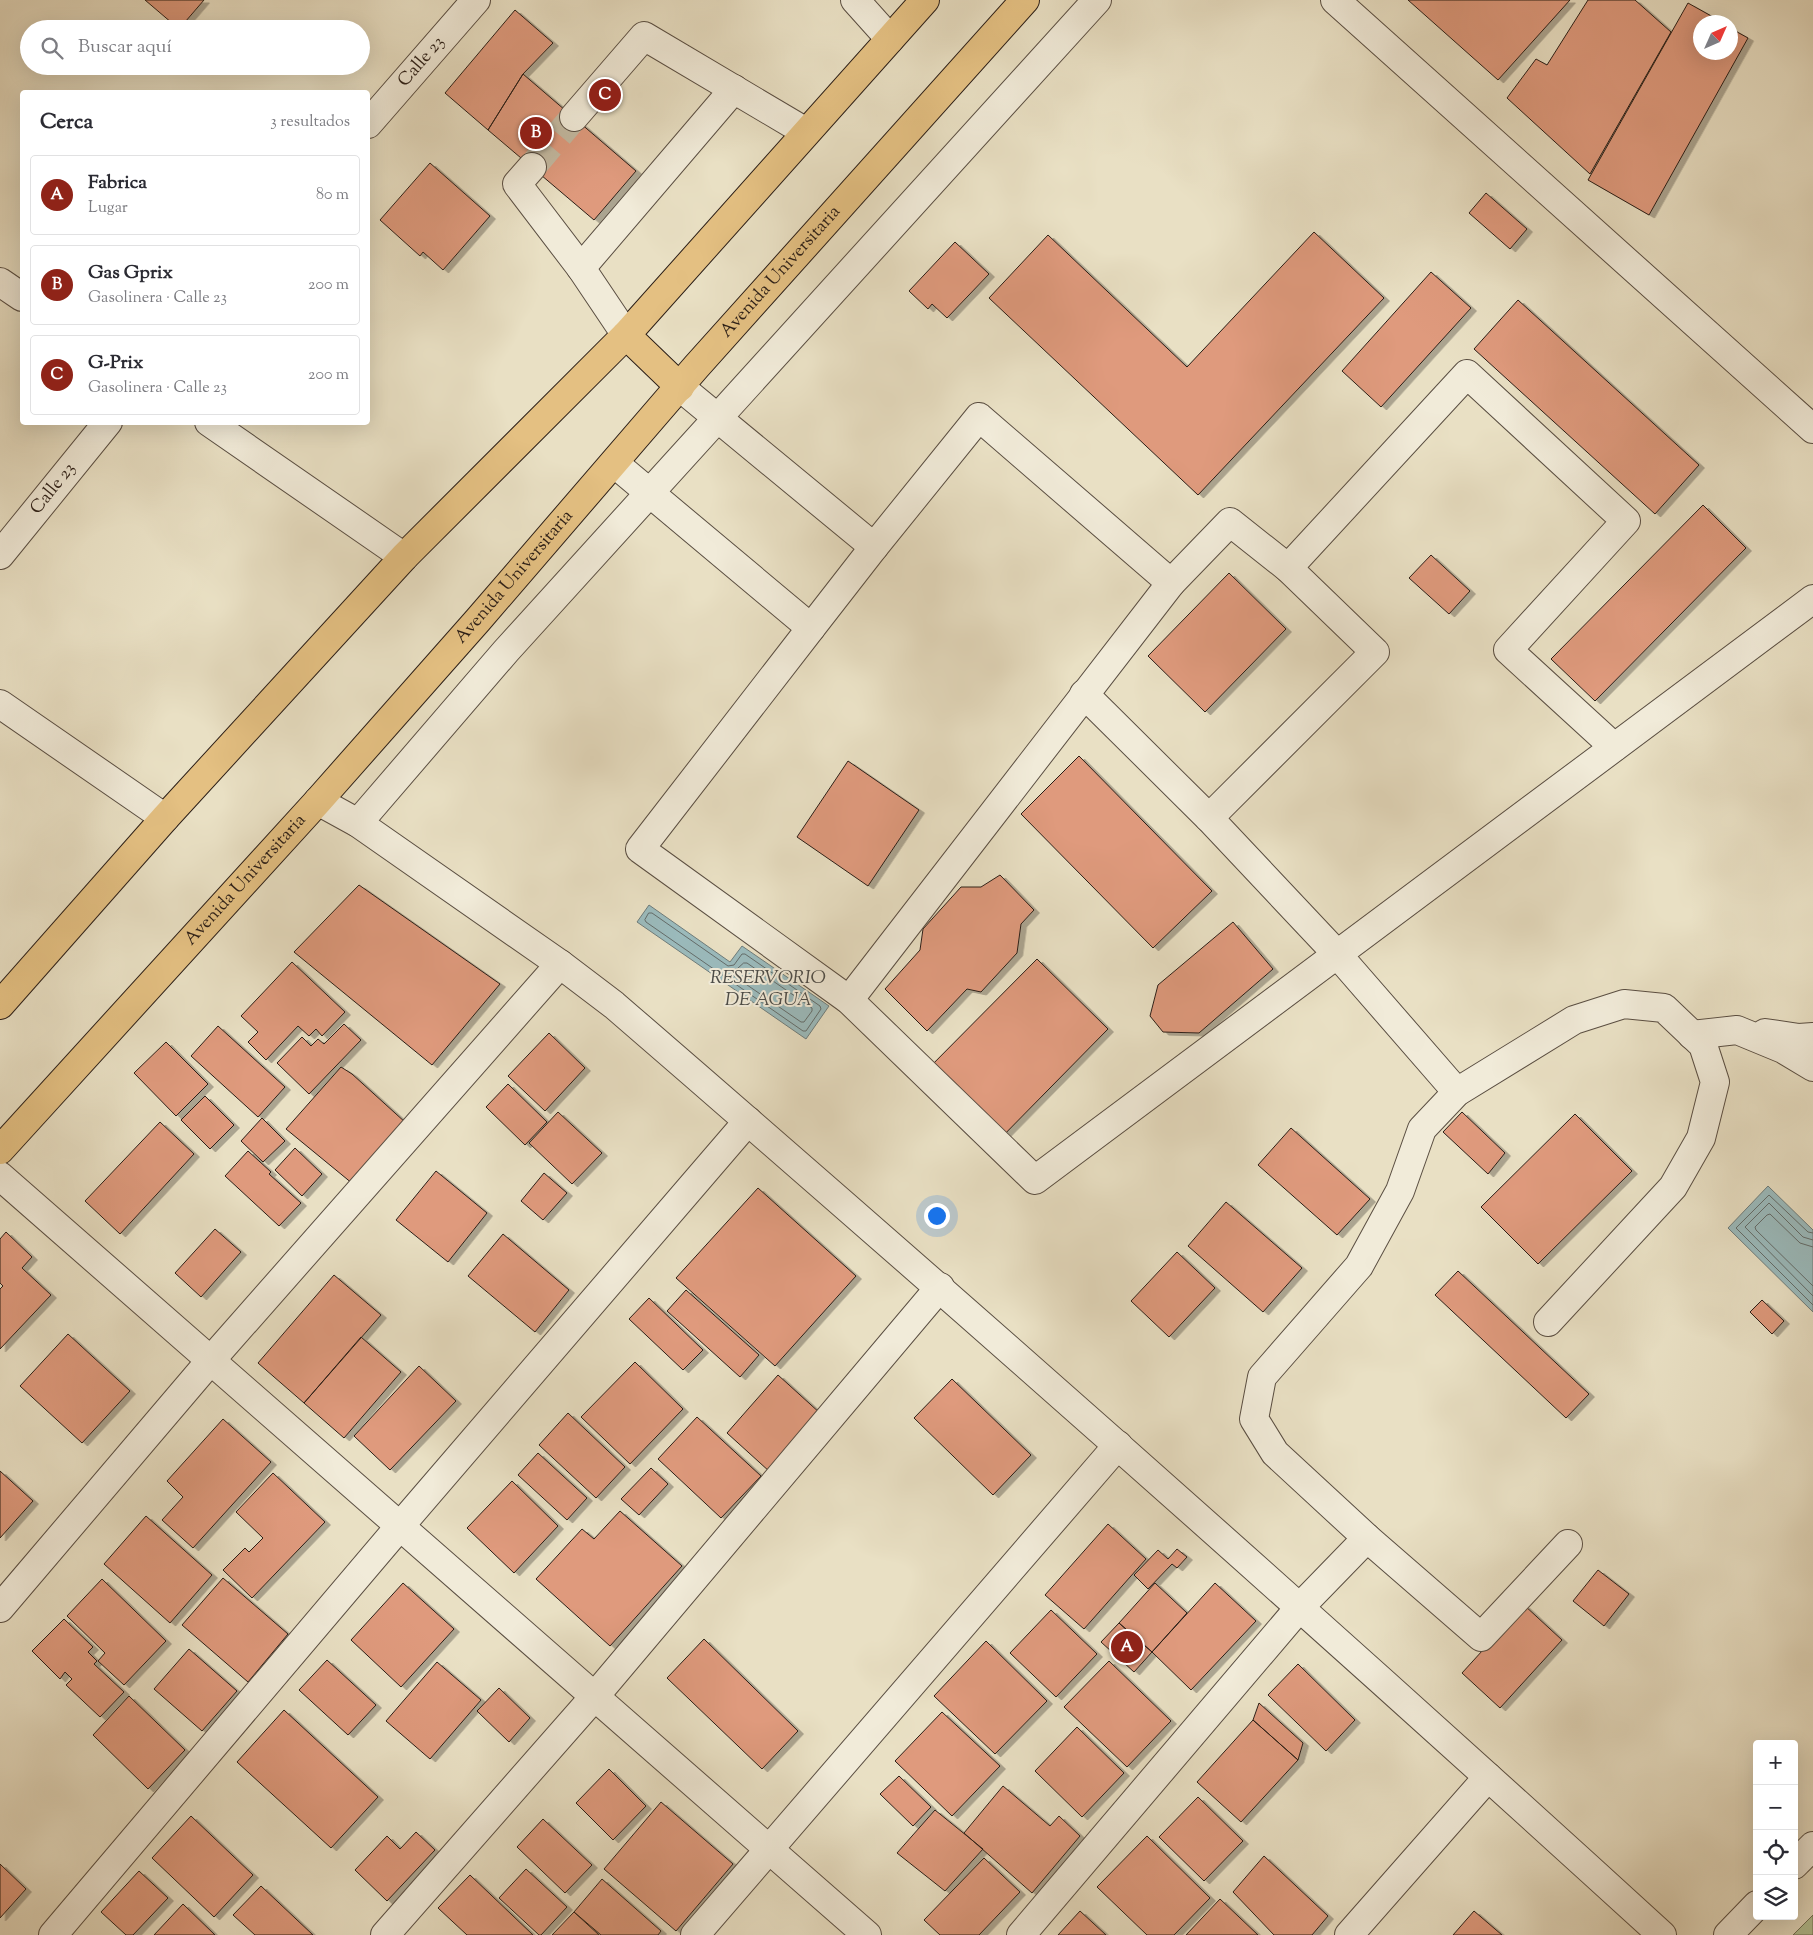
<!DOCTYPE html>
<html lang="es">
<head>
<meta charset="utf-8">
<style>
  body { margin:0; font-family:"Sorts Mill Goudy",serif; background:#f2f2f3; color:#2b2b33 }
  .controls { position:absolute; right:15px; bottom:15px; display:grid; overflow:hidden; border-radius:5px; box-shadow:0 5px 20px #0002 }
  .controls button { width:45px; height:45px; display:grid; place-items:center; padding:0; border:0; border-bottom:1px solid #e1e1e2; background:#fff; color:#2b2b33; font:25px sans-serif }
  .compass { position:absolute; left:1693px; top:15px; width:45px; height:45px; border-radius:50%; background:#fff; box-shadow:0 5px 20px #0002; rotate:45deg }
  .you { position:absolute; left:936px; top:1215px; width:18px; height:18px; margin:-12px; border:4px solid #fff; border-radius:50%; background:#1a73e8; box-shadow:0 0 0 8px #1a73e833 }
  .badge { display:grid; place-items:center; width:32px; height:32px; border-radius:50%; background:#8f2418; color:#fff; font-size:16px; font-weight:700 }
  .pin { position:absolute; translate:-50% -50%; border:2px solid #fff; box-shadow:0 1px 5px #0006 }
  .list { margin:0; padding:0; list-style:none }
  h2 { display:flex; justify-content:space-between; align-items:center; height:65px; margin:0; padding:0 20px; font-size:21px }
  h2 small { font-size:16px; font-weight:400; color:#7c7c81 }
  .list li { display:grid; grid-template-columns:32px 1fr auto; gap:15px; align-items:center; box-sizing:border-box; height:80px; margin:0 10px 10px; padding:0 10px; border:1px solid #e1e1e2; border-radius:5px }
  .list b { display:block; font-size:19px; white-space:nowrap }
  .list p { margin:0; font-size:16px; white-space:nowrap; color:#7c7c81 }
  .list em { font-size:16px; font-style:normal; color:#7c7c81 }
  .icon { flex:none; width:28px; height:28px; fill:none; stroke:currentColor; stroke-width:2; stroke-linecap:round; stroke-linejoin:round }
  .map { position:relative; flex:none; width:1813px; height:1935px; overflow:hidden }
  .search { position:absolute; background:#fff; box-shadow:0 5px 20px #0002; left:20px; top:20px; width:350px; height:55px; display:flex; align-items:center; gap:12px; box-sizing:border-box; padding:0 18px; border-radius:28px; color:#7c7c81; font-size:19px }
  .panel { position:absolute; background:#fff; box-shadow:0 5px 20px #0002; left:20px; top:90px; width:350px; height:335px; border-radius:5px }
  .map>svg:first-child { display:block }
  .green { fill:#b4c396; stroke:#707056 }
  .water { fill:#9bbbbd; stroke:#6e7c7b }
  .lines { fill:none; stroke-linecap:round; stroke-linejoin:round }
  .shore { stroke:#636c6a; stroke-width:1 }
  .building { fill:#df9a7d; stroke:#2b1e17; filter:url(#shadow) }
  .minor-tunnel { stroke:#c3b9a1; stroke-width:28; stroke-dasharray:28 14; stroke-linecap:butt }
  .minor-casing { stroke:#5a4e42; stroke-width:30 }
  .major-casing { stroke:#2b1e17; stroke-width:30 }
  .minor { stroke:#f1ebd9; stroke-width:28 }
  .major { stroke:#e4c082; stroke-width:28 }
  .labels { text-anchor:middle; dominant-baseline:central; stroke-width:4; stroke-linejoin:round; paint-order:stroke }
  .street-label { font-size:18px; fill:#2b1e17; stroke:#f1ebd9 }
  .water-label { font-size:19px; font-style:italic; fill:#4d4d49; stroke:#f1ebd9 }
</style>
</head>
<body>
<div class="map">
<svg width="1813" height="1935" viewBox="0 0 1813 1935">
  <defs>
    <filter id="shadow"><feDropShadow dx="5.5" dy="3" stdDeviation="0" flood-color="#0004"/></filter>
  </defs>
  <rect width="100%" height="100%" fill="#e9e0c4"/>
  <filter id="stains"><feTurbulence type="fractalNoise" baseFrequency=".004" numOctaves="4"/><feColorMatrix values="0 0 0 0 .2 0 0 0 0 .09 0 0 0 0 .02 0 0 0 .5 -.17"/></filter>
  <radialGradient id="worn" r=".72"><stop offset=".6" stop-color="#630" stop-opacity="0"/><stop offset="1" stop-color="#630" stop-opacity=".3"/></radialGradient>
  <path class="green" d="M 1813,1915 L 1813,1935 L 1793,1935 Z"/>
  <path class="water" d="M 649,905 L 730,962 L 742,946 L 829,1006 L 806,1039 L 637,922 Z
    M 1768,1186 L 1813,1230 L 1813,1312 L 1728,1228 Z"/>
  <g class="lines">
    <path class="shore" d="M 649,913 L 652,913 L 728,966 L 734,965 L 742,954 L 745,954 L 820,1006 L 821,1009 L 806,1031 L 803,1031 L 646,922 L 645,920 Z
      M 744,963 L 747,963 L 812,1008 L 812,1011 L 804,1022 L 801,1022 L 734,976 L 734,972 Z
      M 1813,1233 L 1808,1232 L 1769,1195 L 1736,1228 L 1813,1305
      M 1813,1240 L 1803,1237 L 1769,1203 L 1745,1227 L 1813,1296
      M 1813,1247 L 1800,1243 L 1770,1214 L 1767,1215 L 1755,1227 L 1756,1230 L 1813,1286"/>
  </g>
  <path class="building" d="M 145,0 L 204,0 L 179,29 Z
    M 1408,0 L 1570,0 L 1498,80 Z
    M 1588,0 L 1635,0 L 1671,32 L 1590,174 L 1507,98 L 1536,59 L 1547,65 Z
    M 1688,3 L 1722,22 L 1700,22 L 1700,52 L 1730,52 L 1730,28 L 1748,38 L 1649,215 L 1588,180 Z
    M 515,10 L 553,43 L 523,74 L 488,130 L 445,93 Z
    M 523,74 L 636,171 L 594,220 L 488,130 Z
    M 430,163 L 490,216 L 443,270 L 423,252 L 420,256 L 380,220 Z
    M 1486,193 L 1527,229 L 1510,249 L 1469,213 Z
    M 1314,232 L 1384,298 L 1198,495 L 989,298 L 1048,235 L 1187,367 Z
    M 955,242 L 989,274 L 947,318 L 932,304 L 928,309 L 909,291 Z
    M 1431,272 L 1471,308 L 1381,407 L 1342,371 Z
    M 1518,300 L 1699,465 L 1655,514 L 1474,349 Z
    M 1703,505 L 1746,548 L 1595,701 L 1551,659 Z
    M 1431,555 L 1470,591 L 1449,614 L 1409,578 Z
    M 1229,573 L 1286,629 L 1205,712 L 1148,656 Z
    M 1079,756 L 1212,891 L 1153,948 L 1021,814 Z
    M 848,761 L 919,810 L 868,886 L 797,837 Z
    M 1000,875 L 1034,910 L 1021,924 L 1017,953 L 981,992 L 967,989 L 927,1031 L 885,989 L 920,950 L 923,929 L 961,887 L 981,887 Z
    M 359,885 L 500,984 L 432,1065 L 294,952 Z
    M 1233,922 L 1273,969 L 1199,1033 L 1163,1032 L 1150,1016 L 1158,985 Z
    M 1037,959 L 1108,1029 L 991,1148 L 919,1078 Z
    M 292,962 L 345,1012 L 322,1036 L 316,1029 L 309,1036 L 298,1026 L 266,1060 L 248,1042 L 258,1032 L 241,1016 Z
    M 344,1024 L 361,1040 L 309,1094 L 277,1063 L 302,1037 L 311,1046 L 318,1039 L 324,1044 Z
    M 218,1026 L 285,1087 L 258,1117 L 191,1056 Z
    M 549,1033 L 585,1068 L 545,1111 L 508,1076 Z
    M 166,1042 L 208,1084 L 176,1116 L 134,1073 Z
    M 341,1067 L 352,1074 L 406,1123 L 353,1184 L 286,1129 Z
    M 508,1084 L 547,1122 L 525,1145 L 486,1107 Z
    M 205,1096 L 234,1125 L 210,1149 L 181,1120 Z
    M 558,1112 L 602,1153 L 572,1184 L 529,1143 Z
    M 1462,1112 L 1505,1153 L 1488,1174 L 1443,1132 Z
    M 1575,1114 L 1632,1171 L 1538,1264 L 1481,1207 Z
    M 262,1118 L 285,1141 L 263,1162 L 241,1141 Z
    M 160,1122 L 194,1154 L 120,1234 L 85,1201 Z
    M 1291,1128 L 1370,1199 L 1337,1235 L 1258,1165 Z
    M 295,1148 L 322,1174 L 302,1196 L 275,1170 Z
    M 248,1151 L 271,1172 L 269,1174 L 301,1203 L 279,1226 L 225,1176 Z
    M 436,1171 L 487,1213 L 448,1262 L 396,1220 Z
    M 544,1173 L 567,1193 L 543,1220 L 521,1201 Z
    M 758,1188 L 856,1276 L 775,1366 L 676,1278 Z
    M 1226,1202 L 1302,1268 L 1263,1312 L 1188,1246 Z
    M 215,1229 L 241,1252 L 201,1297 L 175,1273 Z
    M 6,1232 L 32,1257 L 22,1268 L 51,1295 L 0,1349 L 0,1289 L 3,1286 L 0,1283 L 0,1239 Z
    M 503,1234 L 569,1290 L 535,1332 L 468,1276 Z
    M 1177,1252 L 1215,1288 L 1169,1337 L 1131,1301 Z
    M 1458,1271 L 1589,1394 L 1566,1418 L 1435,1295 Z
    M 334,1275 L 381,1315 L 304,1403 L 258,1363 Z
    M 686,1290 L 759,1355 L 740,1377 L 667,1311 Z
    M 649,1298 L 703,1350 L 683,1370 L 629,1319 Z
    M 1762,1300 L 1784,1321 L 1772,1334 L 1750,1312 Z
    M 68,1334 L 130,1391 L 82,1443 L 20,1386 Z
    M 361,1337 L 401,1372 L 344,1438 L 304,1403 Z
    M 635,1362 L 683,1409 L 630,1464 L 581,1417 Z
    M 419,1366 L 456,1401 L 390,1470 L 354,1436 Z
    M 778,1375 L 821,1414 L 770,1472 L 727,1433 Z
    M 952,1379 L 1031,1455 L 993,1495 L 914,1418 Z
    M 568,1413 L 625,1467 L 596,1498 L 539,1445 Z
    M 697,1417 L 761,1476 L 721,1518 L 658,1459 Z
    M 223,1419 L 271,1462 L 193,1548 L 162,1520 L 183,1497 L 167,1481 Z
    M 538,1453 L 587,1498 L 567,1520 L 518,1475 Z
    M 651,1468 L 668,1484 L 639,1515 L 621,1499 Z
    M 0,1471 L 33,1501 L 0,1538 Z
    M 273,1473 L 325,1522 L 252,1598 L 223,1570 L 245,1548 L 249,1552 L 263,1538 L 236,1512 Z
    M 512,1481 L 558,1526 L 514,1573 L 467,1528 Z
    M 620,1511 L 682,1566 L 610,1646 L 536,1579 L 582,1529 L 594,1539 Z
    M 146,1516 L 212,1575 L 170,1623 L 104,1564 Z
    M 1108,1524 L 1146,1559 L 1084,1629 L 1045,1595 Z
    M 1177,1549 L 1187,1557 L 1177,1568 L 1172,1564 L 1148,1589 L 1134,1575 L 1158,1550 L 1168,1559 Z
    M 1598,1570 L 1629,1594 L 1604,1626 L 1573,1601 Z
    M 223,1578 L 288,1634 L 248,1682 L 182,1625 Z
    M 102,1579 L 166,1641 L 124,1685 L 98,1661 L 105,1653 L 67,1616 Z
    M 403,1583 L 454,1629 L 401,1687 L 351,1640 Z
    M 1155,1583 L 1187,1613 L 1152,1652 L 1119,1623 Z
    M 1215,1583 L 1256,1621 L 1191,1690 L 1152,1652 Z
    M 1524,1605 L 1562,1640 L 1500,1708 L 1462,1673 Z
    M 1051,1610 L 1097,1654 L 1056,1697 L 1010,1653 Z
    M 64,1619 L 93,1647 L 88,1652 L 97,1661 L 94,1664 L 124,1692 L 100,1717 L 66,1685 L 72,1679 L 65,1672 L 60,1679 L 32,1651 Z
    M 1119,1623 L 1152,1652 L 1134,1672 L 1101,1642 Z
    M 704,1639 L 798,1731 L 762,1769 L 667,1678 Z
    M 986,1641 L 1047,1701 L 995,1754 L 934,1696 Z
    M 189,1649 L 237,1691 L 202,1731 L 154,1689 Z
    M 327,1660 L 376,1705 L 348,1735 L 299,1690 Z
    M 1109,1661 L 1171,1721 L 1127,1767 L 1064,1707 Z
    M 437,1662 L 481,1700 L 430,1759 L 386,1721 Z
    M 1298,1664 L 1355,1720 L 1326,1751 L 1268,1695 Z
    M 499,1688 L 530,1718 L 509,1742 L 477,1711 Z
    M 129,1696 L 185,1750 L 148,1789 L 93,1735 Z
    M 1259,1703 L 1303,1743 L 1298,1760 L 1253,1720 Z
    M 284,1710 L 378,1797 L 331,1848 L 237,1762 Z
    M 942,1712 L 1000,1766 L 952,1816 L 895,1761 Z
    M 1253,1720 L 1298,1760 L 1241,1822 L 1197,1782 Z
    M 1077,1727 L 1124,1773 L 1082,1817 L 1035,1771 Z
    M 609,1769 L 646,1806 L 613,1840 L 576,1803 Z
    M 899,1776 L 931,1807 L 913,1826 L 880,1794 Z
    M 1003,1786 L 1050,1826 L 1059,1816 L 1080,1836 L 1032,1893 L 964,1833 Z
    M 1198,1797 L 1243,1841 L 1204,1881 L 1159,1837 Z
    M 661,1802 L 733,1864 L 676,1931 L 604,1869 Z
    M 935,1810 L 983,1849 L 945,1891 L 897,1853 Z
    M 191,1816 L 253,1875 L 214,1917 L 152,1858 Z
    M 543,1819 L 592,1865 L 565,1893 L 517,1847 Z
    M 416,1832 L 435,1850 L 387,1901 L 355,1870 L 387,1836 L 400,1849 Z
    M 1147,1836 L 1210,1898 L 1174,1935 L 1147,1935 L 1097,1887 Z
    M 1264,1856 L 1328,1916 L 1312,1935 L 1274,1935 L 1233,1892 Z
    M 984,1858 L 1020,1892 L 979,1935 L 940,1935 L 924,1920 Z
    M 0,1864 L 26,1889 L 0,1918 Z
    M 526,1869 L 567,1907 L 541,1935 L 539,1935 L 499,1898 Z
    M 139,1871 L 168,1898 L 133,1935 L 126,1935 L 101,1912 Z
    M 470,1875 L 533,1935 L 467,1935 L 438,1908 Z
    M 602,1879 L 661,1931 L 658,1935 L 601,1935 L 574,1912 Z
    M 261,1886 L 313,1935 L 255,1935 L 233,1915 Z
    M 1220,1899 L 1258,1935 L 1186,1935 Z
    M 183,1904 L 215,1935 L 154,1935 Z
    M 1080,1911 L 1106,1935 L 1058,1935 Z
    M 1474,1911 L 1502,1935 L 1453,1935 Z
    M 574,1912 L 599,1935 L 552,1935 Z"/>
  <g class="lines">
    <path class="minor-tunnel" d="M 532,167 L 574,117"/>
    <g class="minor-casing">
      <g id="minor">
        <path d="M 855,0 L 890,39"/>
        <path d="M 1335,0 L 1813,429"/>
        <path d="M 574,117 L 644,36 L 806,132"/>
        <path id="s1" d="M 368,124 L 476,0"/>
        <path d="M 532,167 L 517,184 L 581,268 L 626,335"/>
        <path d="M 581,268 L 734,89"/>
        <path d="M 0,282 L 22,297"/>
        <path d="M 680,387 L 874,547 L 979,417 L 1171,583 L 849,1000"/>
        <path d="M 209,422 L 404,557"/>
        <path d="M 614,463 L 811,628 L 640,849 L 849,1000 L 1035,1180 L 1813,599"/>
        <path id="s2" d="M 0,555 L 108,422"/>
        <path d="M 1171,583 L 1230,522 L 1288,568 L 1467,374 L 1626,521 L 1508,650 L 1614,747"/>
        <path d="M 811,628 L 874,547"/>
        <path d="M 1084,694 L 1209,818 L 1337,954 L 1344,949"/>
        <path d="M 0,704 L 165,818"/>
        <path d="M 318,801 L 358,823 L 560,964 L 614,1005 C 967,1310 1317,1620 1662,1935"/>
        <path d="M 1209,818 L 1375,652 L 1288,568"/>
        <path d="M 358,823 L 506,651 L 1097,0"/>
        <path d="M 1337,954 L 1457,1092"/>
        <path d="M 1765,1033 L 1799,1038 L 1813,1037"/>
        <path d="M 1692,1035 L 1737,1030 L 1783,1049 L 1813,1067"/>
        <path d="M 0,1176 L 867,1935"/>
        <path d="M 1548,1322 L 1673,1187 L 1701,1138 L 1715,1082 L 1703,1045 L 1664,1008 L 1624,1004 L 1574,1020 L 1457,1092 L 1422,1129 L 1400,1191 L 1359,1266 L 1262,1377 L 1254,1419 L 1275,1453 L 1367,1538 L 1481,1637 L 1568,1544"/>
        <path d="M 0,1608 L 211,1360 L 560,964"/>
        <path d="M 1794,1865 L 1813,1846"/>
        <path d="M 53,1935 L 400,1526 L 748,1121"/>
        <path d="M 385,1935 L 595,1696 L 940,1287"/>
        <path d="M 695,1935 L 1118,1445"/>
        <path d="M 1021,1935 L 1300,1607 L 1367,1538"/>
        <path d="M 1349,1935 L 1488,1777"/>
        <path d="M 1728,1935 L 1757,1905"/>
      </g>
    </g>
    <g class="major-casing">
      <g id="major">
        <path d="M 626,335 L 680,387"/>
        <path d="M 0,1005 L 165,818 L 404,557 L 626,335 L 925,0"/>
        <path id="s3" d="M 0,1150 L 318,801 L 478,620 L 696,367 L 1025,0"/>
      </g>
    </g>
    <use href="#minor" class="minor"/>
    <use href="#major" class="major"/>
  </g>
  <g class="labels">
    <g class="street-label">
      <text stroke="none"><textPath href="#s1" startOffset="82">Calle 23</textPath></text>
      <text stroke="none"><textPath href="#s3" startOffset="1175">Avenida Universitaria</textPath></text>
      <text stroke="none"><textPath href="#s2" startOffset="85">Calle 23</textPath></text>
      <text stroke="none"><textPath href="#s3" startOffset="770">Avenida Universitaria</textPath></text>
      <text stroke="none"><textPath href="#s3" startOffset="365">Avenida Universitaria</textPath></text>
    </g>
    <g class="water-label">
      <text x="768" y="978">RESERVORIO<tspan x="768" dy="22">DE AGUA</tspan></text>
    </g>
  </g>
  <rect width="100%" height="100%" filter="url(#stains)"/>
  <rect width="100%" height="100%" fill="url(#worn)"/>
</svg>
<div class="controls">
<button>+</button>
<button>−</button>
<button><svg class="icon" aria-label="locate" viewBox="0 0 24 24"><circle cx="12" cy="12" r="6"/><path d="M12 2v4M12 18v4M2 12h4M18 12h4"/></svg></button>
<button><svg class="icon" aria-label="layers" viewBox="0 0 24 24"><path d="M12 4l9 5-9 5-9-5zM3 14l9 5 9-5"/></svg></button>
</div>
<svg class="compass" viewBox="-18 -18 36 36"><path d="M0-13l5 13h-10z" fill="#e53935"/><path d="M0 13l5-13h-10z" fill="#7c7c81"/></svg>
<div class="you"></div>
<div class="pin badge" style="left:1127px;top:1647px">A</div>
<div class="pin badge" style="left:536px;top:133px">B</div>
<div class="pin badge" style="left:605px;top:95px">C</div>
<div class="search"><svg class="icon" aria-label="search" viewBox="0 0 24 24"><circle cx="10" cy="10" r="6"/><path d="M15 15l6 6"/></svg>Buscar aquí</div>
<section class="panel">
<h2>Cerca<small>3 resultados</small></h2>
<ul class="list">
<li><span class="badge">A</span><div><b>Fabrica</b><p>Lugar</p></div><em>80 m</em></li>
<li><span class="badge">B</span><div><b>Gas Gprix</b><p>Gasolinera · Calle 23</p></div><em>200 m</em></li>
<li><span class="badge">C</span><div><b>G-Prix</b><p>Gasolinera · Calle 23</p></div><em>200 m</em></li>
</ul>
</section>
</div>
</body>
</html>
